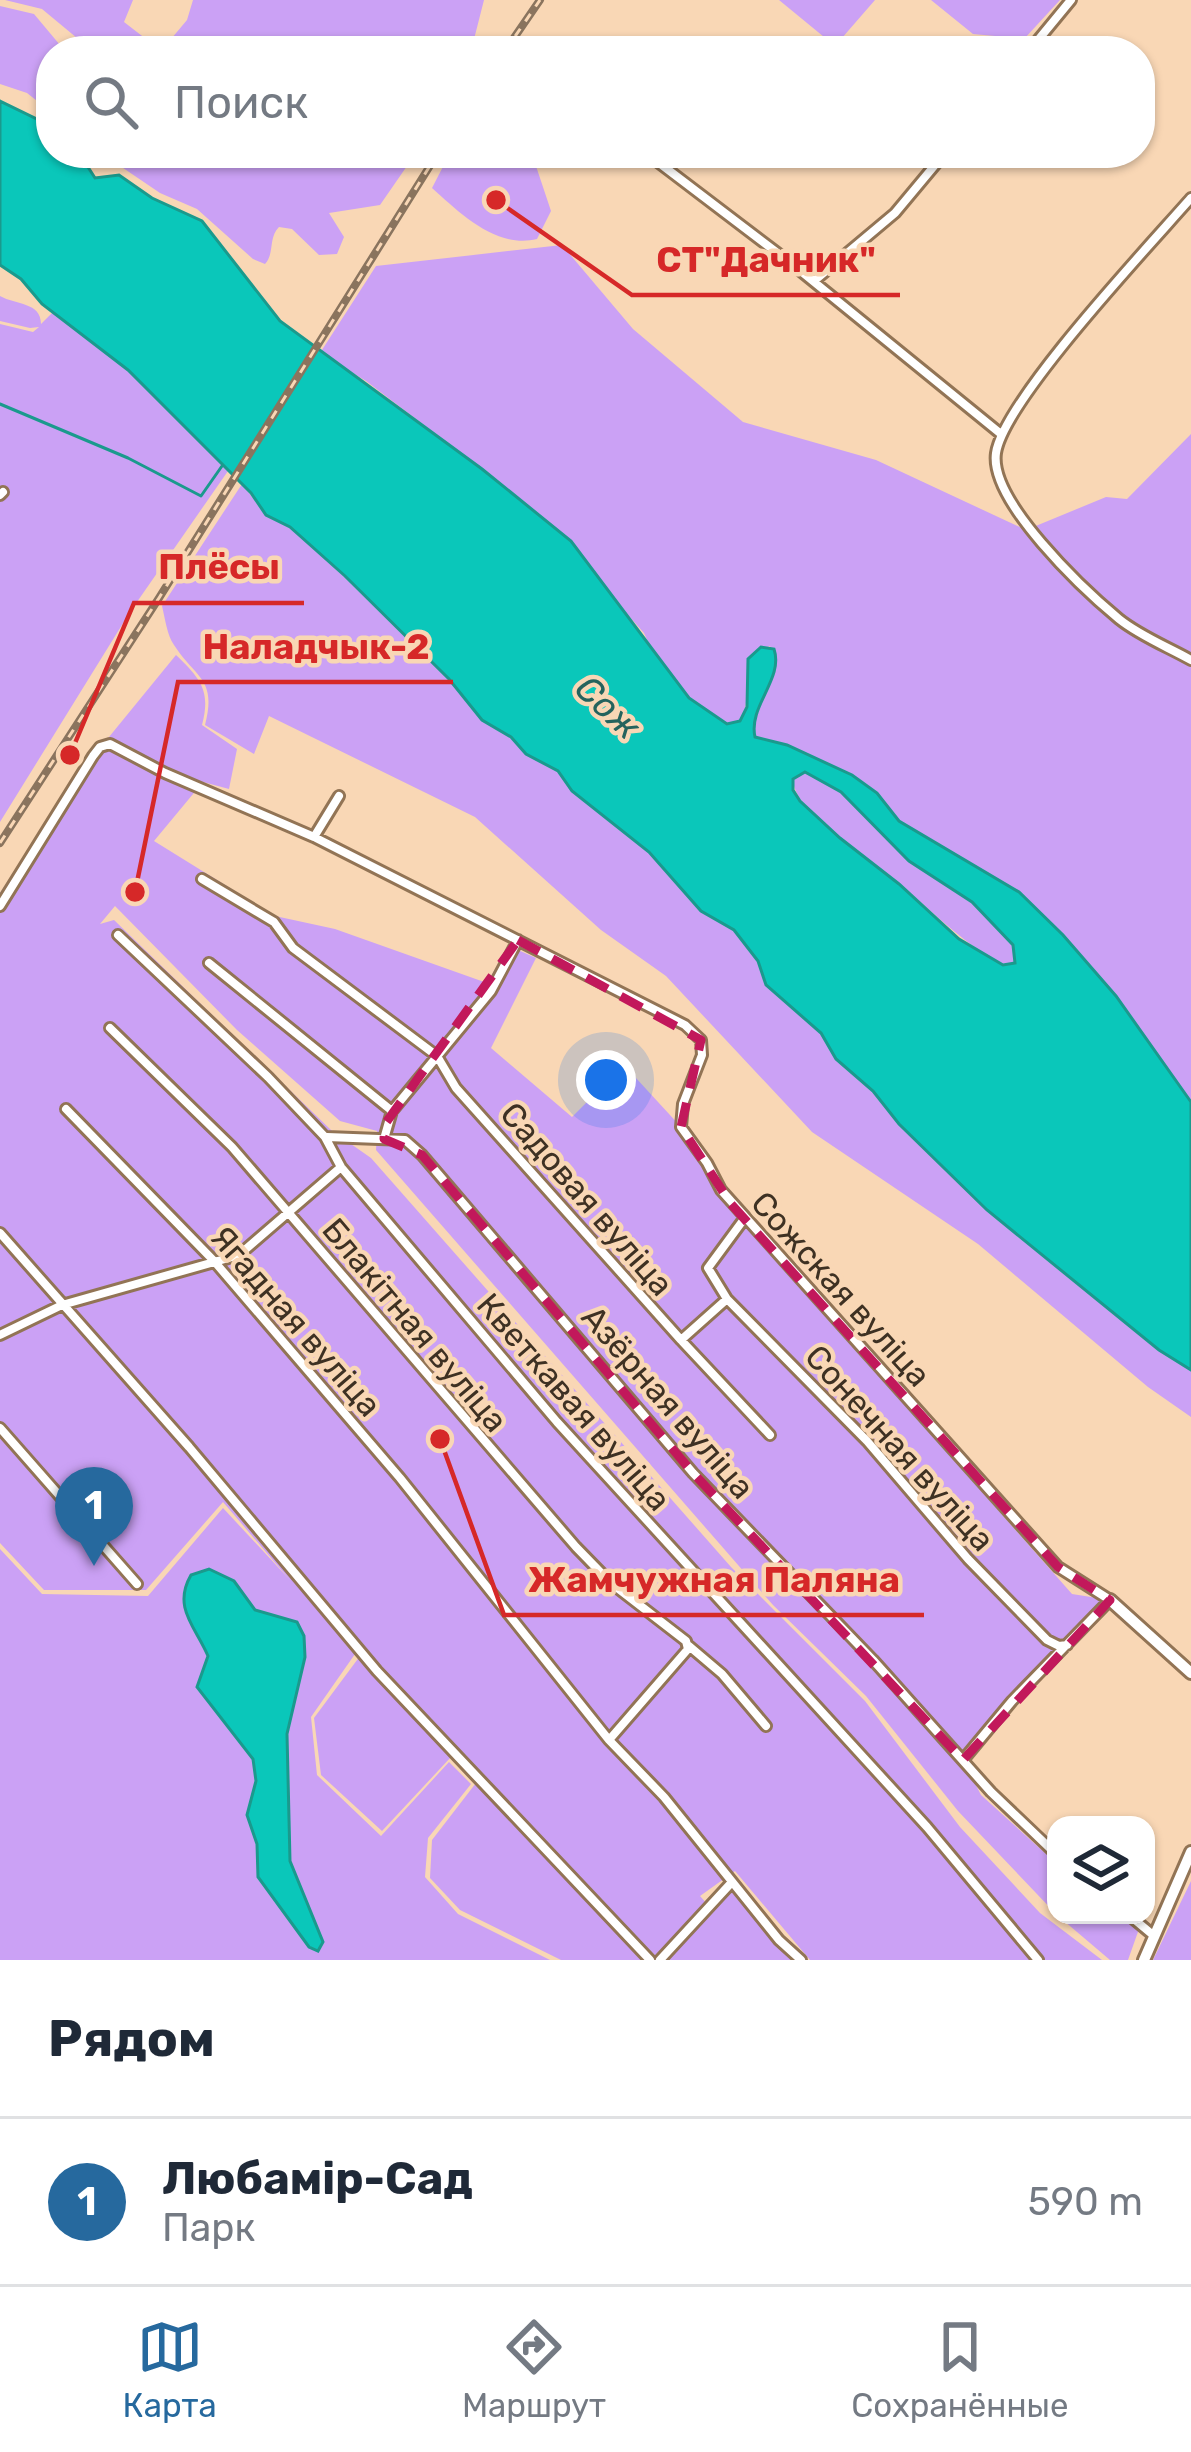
<!DOCTYPE html>
<html lang="ru">
<head>
<meta charset="utf-8">
<style>
  body { margin:0; font-family:Rubik,sans-serif; background:#f2f2f3; color:#1f2937 }
  .controls { position:absolute; right:36px; bottom:36px; display:grid; overflow:hidden; border-radius:24px; box-shadow:0 3px 9px #0004 }
  .controls button { width:108px; height:108px; display:grid; place-items:center; padding:0; border:0; border-bottom:3px solid #e0e1e3; background:#fff; color:#1f2937; font:60px sans-serif }
  .you { position:absolute; left:606px; top:1080px; width:42px; height:42px; margin:-30px; border:9px solid #fff; border-radius:50%; background:#1a73e8; box-shadow:0 0 0 18px #1a73e833 }
  .badge { display:grid; place-items:center; width:78px; height:78px; border-radius:50%; background:#26699e; color:#fff; font-size:39px; font-weight:700 }
  .pin { position:absolute; translate:-50% -99px; filter:drop-shadow(0 3px 6px #0008) }
  .pin::after { content:''; position:absolute; top:63px; width:42px; height:36px; background:inherit; clip-path:polygon(0 0,100% 0,50% 100%) }
  .list { margin:0; padding:0; list-style:none }
  h2 { display:flex; justify-content:space-between; align-items:center; height:156px; margin:0; padding:0 48px; font-size:51px }
  h2 small { font-size:39px; font-weight:400; color:#747a83 }
  .list li { display:grid; grid-template-columns:78px 1fr auto; gap:36px; align-items:center; box-sizing:border-box; height:168px; padding:0 48px; border-top:3px solid #e0e1e3 }
  .list b { display:block; font-size:45px; white-space:nowrap }
  .list p { margin:0; font-size:39px; white-space:nowrap; color:#747a83 }
  .list em { font-size:39px; font-style:normal; color:#747a83 }
  .icon { flex:none; width:66px; height:66px; fill:none; stroke:currentColor; stroke-width:2; stroke-linecap:round; stroke-linejoin:round }
  .map { position:relative; flex:none; width:1191px; height:1960px; overflow:hidden }
  .search { position:absolute; background:#fff; box-shadow:0 3px 9px #0004; left:36px; right:36px; top:36px; height:132px; display:flex; align-items:center; gap:30px; box-sizing:border-box; padding:0 42px; border-radius:48px; color:#747a83; font-size:45px }
  .sheet { height:324px; background:#fff }
  nav { display:flex; justify-content:space-around; align-items:center; box-sizing:border-box; height:168px; border-top:3px solid #e0e1e3; background:#fff; font-size:33px; color:#747a83 }
  nav a { display:grid; justify-items:center; gap:6px }
  nav .on { color:#26699e }
  .map>svg:first-child { display:block }
  .green { fill:#cba1f5 }
  .water { fill:#0ac7ba; stroke:#1a9a8d; stroke-width:3; fill-rule:evenodd }
  .lines { fill:none; stroke-linecap:round; stroke-linejoin:round }
  .stream { stroke:#1a9a8d; stroke-width:3 }
  .street-casing { stroke:#927455; stroke-width:14 }
  .secondary-casing { stroke:#927455; stroke-width:16 }
  .street { stroke:#fff; stroke-width:8 }
  .secondary { stroke:#fff; stroke-width:10 }
  .rail-casing { stroke:#8a745e; stroke-width:8 }
  .rail { stroke:#f9d7b5; stroke-width:3; stroke-dasharray:9; stroke-linecap:butt }
  .marked { fill:none; stroke:#c2185b; stroke-width:9; stroke-dasharray:24 15; stroke-linejoin:round }
  .labels { text-anchor:middle; dominant-baseline:central; stroke-width:9; stroke-linejoin:round; paint-order:stroke }
  .street-label { font-size:33px; fill:#3e3123; stroke:#f9d7b5 }
  .water-label { font-size:36px; font-style:italic; fill:#25635d; stroke:#f9d7b5 }
  .leader { fill:none; stroke:#d62828; stroke-width:4.5 }
  .callout-dot { fill:#d62828; stroke:#f9d7b5; stroke-width:4.5 }
  .callout-label { font-size:36px; text-anchor:middle; font-weight:bold; fill:#d62828; stroke:#f9d7b5; stroke-width:9; stroke-linejoin:round; paint-order:stroke }
</style>
</head>
<body>
<div class="map">
<svg width="1191" height="1960" viewBox="0 0 1191 1960">
  <rect width="100%" height="100%" fill="#f9d7b5"/>
  <path class="green" d="M 5,0 L 133,0 L 124,22 L 146,39 L 137,51 L 89,48 L 42,9 Z
    M 193,0 L 484,0 L 471,51 L 161,51 L 187,20 Z
    M 779,0 L 875,0 L 835,46 Z
    M 931,0 L 1060,0 L 1013,51 L 995,36 L 973,34 Z
    M 0,6 L 34,14 L 65,51 L 51,51 L 51,112 L 27,93 L 0,84 Z
    M 101,153 L 416,153 L 380,205 L 329,213 L 344,237 L 337,254 L 319,255 L 292,229 L 279,227 C 268,238 275,253 265,264 L 253,259 L 197,209 L 160,193 Z
    M 450,153 L 525,153 L 534,160 L 551,211 L 537,239 C 496,249 460,213 432,188 Z
    M 562,245 L 633,329 L 743,422 L 876,460 L 1026,530 L 1106,497 L 1127,499 L 1191,434 L 1191,1102 L 1116,996 L 1063,935 L 1019,892 L 899,821 L 869,786 L 787,745 L 754,737 L 753,722 L 776,665 L 770,646 L 751,655 C 743,677 752,701 740,721 L 727,724 L 689,698 L 653,653 L 644,633 L 594,577 L 582,554 L 492,477 L 366,381 L 320,353 L 376,266 Z
    M 0,296 C 16,305 41,302 41,324 L 53,312 L 128,370 L 228,471 L 130,612 L 0,822 L 0,324 L 33,332 L 39,327 L 30,328 L 0,321 Z
    M 242,484 L 266,515 L 290,527 L 345,576 L 449,679 L 482,720 L 511,737 L 526,754 L 558,771 L 572,791 L 649,852 L 701,911 L 734,930 L 758,961 L 766,985 L 821,1033 L 836,1059 L 873,1091 L 899,1124 L 987,1210 L 1159,1350 L 1191,1370 L 1191,1417 L 1148,1387 L 978,1244 L 812,1132 L 666,976 L 601,930 L 475,817 L 269,716 L 254,754 L 205,725 C 217,678 196,679 174,645 C 167,635 165,618 162,606 Z
    M 176,655 C 201,679 211,691 202,725 L 237,749 L 229,789 L 203,782 L 154,841 L 275,916 L 335,929 L 487,983 L 509,946 L 536,958 L 491,1048 L 572,1117 L 624,1065 L 681,1127 L 714,1188 L 1072,1594 L 1110,1600 L 963,1760 L 981,1795 L 1056,1863 L 1056,1914 L 958,1811 L 866,1696 L 773,1605 L 376,1150 L 377,1131 L 340,1121 L 237,1030 L 115,906 L 100,924 L 114,920 L 331,1130 L 371,1158 L 731,1567 L 865,1701 L 960,1827 L 1040,1913 L 1102,1960 L 810,1960 L 735,1871 L 700,1896 L 709,1906 L 731,1891 L 791,1960 L 561,1960 L 460,1910 L 430,1878 L 432,1840 L 476,1783 L 451,1757 L 382,1831 L 321,1775 L 314,1718 L 360,1656 L 344,1639 L 355,1654 L 311,1717 L 317,1775 L 381,1836 L 449,1762 L 471,1784 L 428,1838 L 425,1877 L 458,1914 L 550,1960 L 0,1960 L 0,1549 L 42,1594 L 148,1596 L 223,1508 L 290,1580 L 223,1502 L 146,1590 L 44,1590 L 0,1543 L 0,893 L 109,737 Z
    M 805,772 L 841,792 L 909,861 L 972,902 L 1013,945 L 1015,962 L 1003,965 C 959,941 930,908 891,877 C 866,857 793,812 793,779 Z
    M 1191,1881 L 1191,1960 L 1153,1960 Z
    M 1057,1915 L 1120,1915 L 1139,1929 L 1128,1960 L 1110,1960 Z"/>
  <path class="water" d="M 0,101 L 51,126 L 51,153 L 79,153 L 95,178 L 119,175 L 152,198 L 202,221 L 280,321 L 482,469 L 571,541 L 689,698 L 727,724 L 740,721 L 747,707 L 748,659 L 761,647 L 774,649 C 784,679 748,706 755,737 L 787,745 L 852,775 L 877,793 L 899,821 L 1019,892 L 1063,935 L 1116,996 L 1191,1102 L 1191,1370 L 1159,1350 L 987,1210 L 899,1124 L 873,1091 L 836,1059 L 821,1033 L 766,985 L 758,961 L 734,930 L 701,911 L 649,852 L 572,791 L 558,771 L 526,754 L 511,737 L 482,720 L 449,679 L 345,576 L 290,527 L 266,515 L 251,493 L 128,370 L 42,304 L 21,279 L 0,265 ZM 805,772 L 841,792 L 909,861 L 972,902 L 1013,945 L 1015,963 L 1003,965 L 959,939 L 899,884 L 840,838 L 800,801 L 793,790 L 793,779 Z
    M 209,1569 L 234,1581 L 255,1610 L 297,1622 L 304,1636 L 305,1657 L 287,1734 L 290,1861 L 323,1942 L 318,1951 L 309,1947 L 258,1877 L 257,1844 L 247,1815 L 256,1781 L 253,1759 L 197,1687 L 208,1656 C 196,1627 172,1608 191,1575 Z"/>
  <g class="lines">
    <path class="stream" d="M 0,404 L 128,458 L 201,496 L 222,466"/>
    <g class="street-casing">
      <path id="street" d="M 1029,51 L 1071,0
        M 646,153 L 792,264 L 1001,434
        M 1191,198 C 1150,245 1004,400 996,453 C 989,501 1084,590 1119,619 C 1140,636 1168,647 1191,660
        M 814,281 L 895,213 L 945,153
        M 0,495 L 3,492
        M 314,837 L 339,796
        M 202,879 L 274,922 L 293,948 L 437,1056 L 456,1088 L 681,1340 L 727,1299
        M 0,906 L 93,756 L 100,747 L 110,744 L 165,773 L 314,837 L 685,1025 L 701,1040 L 702,1055 L 683,1104 L 681,1127 L 707,1163 L 721,1190 L 1058,1567 L 1110,1600 L 1012,1701 L 963,1760
        M 118,935 L 268,1077 L 325,1137 L 341,1167 L 557,1422 L 927,1827 L 1038,1960
        M 209,963 L 392,1111
        M 110,1028 L 232,1147 L 576,1547 L 611,1583 L 686,1641 L 688,1649 L 609,1740
        M 66,1109 L 214,1261 L 400,1478 L 609,1740 L 664,1797 L 779,1940 L 801,1960
        M 327,1137 L 405,1140 L 422,1155 L 693,1473 L 873,1660 L 991,1792 L 1056,1854
        M 384,1139 L 392,1111 L 491,991 L 518,940
        M 744,1219 L 708,1268 L 727,1299 L 867,1441 L 968,1559 L 1047,1640 L 1059,1646 L 1067,1645
        M 0,1233 L 189,1447 L 377,1671 L 650,1960
        M 0,1335 L 62,1305 L 239,1255 L 341,1167
        M 681,1340 L 770,1435
        M 0,1428 L 137,1584
        M 689,1646 L 722,1674 L 766,1726
        M 1129,1915 L 1153,1935
        M 660,1960 L 732,1882"/>
    </g>
    <g class="secondary-casing">
      <path id="secondary" d="M 1110,1600 L 1191,1673
        M 1144,1960 L 1191,1852"/>
    </g>
    <use href="#street" class="street"/>
    <use href="#secondary" class="secondary"/>
    <g class="rail-casing">
      <path id="rail" d="M 505,51 L 540,0
        M 0,843 L 159,598 L 438,153"/>
    </g>
    <use href="#rail" class="rail"/>
  </g>
  <path class="marked" d="M 518,940 L 701,1040 L 681,1127 L 731,1204 L 1058,1567 L 1110,1600 L 963,1760 L 693,1473 L 422,1155 L 384,1139 L 385,1124 Z"/>
  <g class="labels">
    <g class="street-label">
      <text transform="translate(587 1199) rotate(49)">Садовая вуліца</text>
      <text transform="translate(841 1289) rotate(48)">Сожская вуліца</text>
      <text transform="translate(296 1321) rotate(49)">Ягадная вуліца</text>
      <text transform="translate(415 1325) rotate(50)">Блакітная вуліца</text>
      <text transform="translate(574 1402) rotate(49)">Кветкавая вуліца</text>
      <text transform="translate(668 1402) rotate(49)">Азёрная вуліца</text>
      <text transform="translate(900 1448) rotate(48)">Сонечная вуліца</text>
    </g>
    <g class="water-label">
      <text transform="translate(608 707) rotate(43)">Сож</text>
    </g>
  </g>
  <path class="leader" d="M496 200L632 295H900M70 755L134 603H304M135 892L178 682H453M440 1439L504 1615H924"/>
  <g class="callout-dot">
    <circle cx="496" cy="200" r="12"/>
    <circle cx="70" cy="755" r="12"/>
    <circle cx="135" cy="892" r="12"/>
    <circle cx="440" cy="1439" r="12"/>
  </g>
  <g class="callout-label">
    <text x="766" y="272">СТ"Дачник"</text>
    <text x="219" y="579">Плёсы</text>
    <text x="316" y="659">Наладчык-2</text>
    <text x="714" y="1592">Жамчужная Паляна</text>
  </g>
</svg>
<div class="controls">
<button><svg class="icon" aria-label="layers" viewBox="0 0 24 24"><path d="M12 4l9 5-9 5-9-5zM3 14l9 5 9-5"/></svg></button>
</div>
<div class="you"></div>
<div class="pin badge" style="left:94px;top:1566px">1</div>
<div class="search"><svg class="icon" aria-label="search" viewBox="0 0 24 24"><circle cx="10" cy="10" r="6"/><path d="M15 15l6 6"/></svg>Поиск</div>
</div>
<section class="sheet">
<h2>Рядом<small></small></h2>
<ul class="list">
<li><span class="badge">1</span><div><b>Любамір-Сад</b><p>Парк</p></div><em>590 m</em></li>
</ul>
</section>
<nav>
<a class="on"><svg class="icon" aria-label="map" viewBox="0 0 24 24"><path d="M3 6l6-2 6 2 6-2v14l-6 2-6-2-6 2zM9 4v14M15 6v14"/></svg>Карта</a>
<a><svg class="icon" aria-label="directions" viewBox="0 0 24 24"><path d="M12 3l9 9-9 9-9-9zM9 14v-3h6M13 9l2 2-2 2"/></svg>Маршрут</a>
<a><svg class="icon" aria-label="saved" viewBox="0 0 24 24"><path d="M7 4h10v16l-5-4-5 4z"/></svg>Сохранённые</a>
</nav>
</body>
</html>
